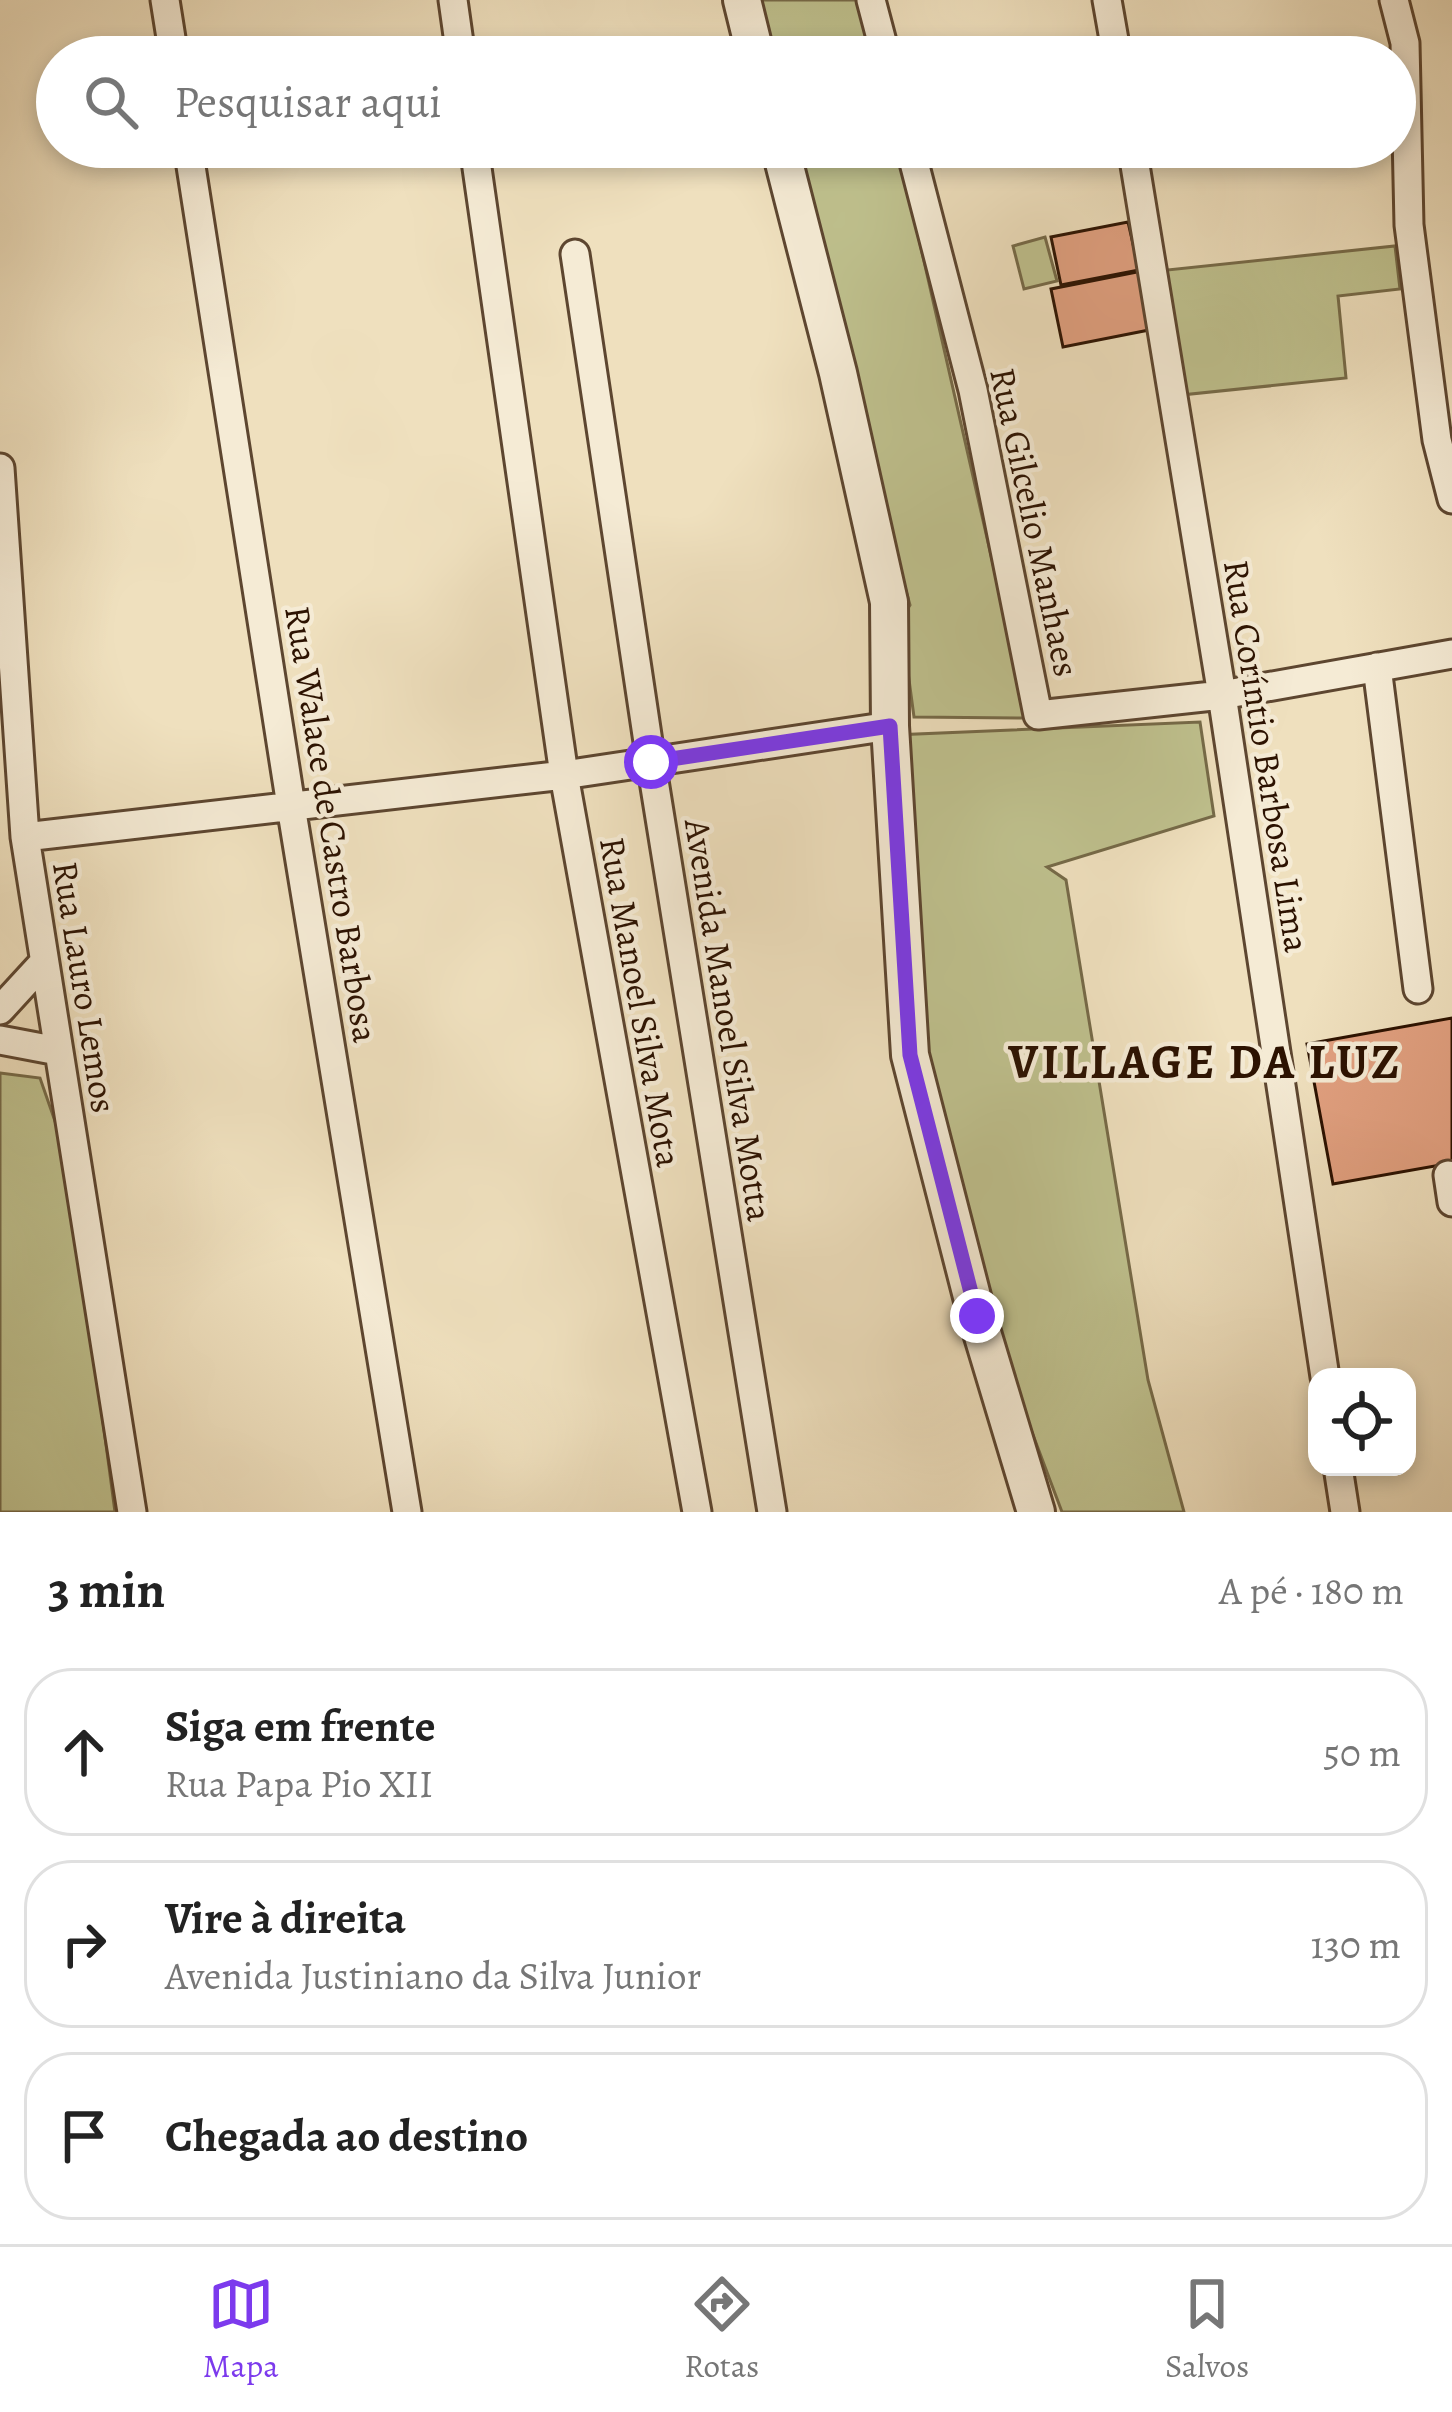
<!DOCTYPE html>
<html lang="pt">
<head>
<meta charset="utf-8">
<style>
  body { margin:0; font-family:Alegreya,serif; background:#f6f6f6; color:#222 }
  .controls { position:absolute; right:36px; bottom:36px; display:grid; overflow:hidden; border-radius:24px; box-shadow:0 6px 18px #0003 }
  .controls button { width:108px; height:108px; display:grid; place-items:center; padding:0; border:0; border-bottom:3px solid #e0e0e0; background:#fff; color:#222; font:60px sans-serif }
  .stop { position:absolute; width:36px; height:36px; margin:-27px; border:9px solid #7c3aed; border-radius:50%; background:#fff }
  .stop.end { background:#7c3aed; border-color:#fff; box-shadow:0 3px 12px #0008 }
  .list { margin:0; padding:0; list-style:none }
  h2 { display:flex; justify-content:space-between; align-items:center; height:156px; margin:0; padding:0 48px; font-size:51px }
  h2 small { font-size:39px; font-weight:400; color:#767676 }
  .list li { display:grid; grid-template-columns:78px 1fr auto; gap:36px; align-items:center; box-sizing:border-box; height:168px; margin:0 24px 24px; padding:0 24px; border:3px solid #e0e0e0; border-radius:48px }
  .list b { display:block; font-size:45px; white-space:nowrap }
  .list p { margin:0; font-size:39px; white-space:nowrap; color:#767676 }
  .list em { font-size:39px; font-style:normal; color:#767676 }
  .icon { flex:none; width:66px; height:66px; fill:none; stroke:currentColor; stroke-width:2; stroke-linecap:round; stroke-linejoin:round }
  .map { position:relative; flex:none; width:1452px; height:1512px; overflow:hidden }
  .search { position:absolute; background:#fff; box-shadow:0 6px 18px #0003; left:36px; right:36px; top:36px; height:132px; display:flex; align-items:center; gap:30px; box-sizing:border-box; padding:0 42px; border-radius:66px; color:#767676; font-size:45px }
  .sheet { height:732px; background:#fff }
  nav { display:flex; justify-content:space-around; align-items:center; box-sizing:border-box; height:168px; border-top:3px solid #e0e0e0; background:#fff; font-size:33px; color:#767676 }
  nav a { display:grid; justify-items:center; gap:6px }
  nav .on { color:#7c3aed }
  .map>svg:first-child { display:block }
  .green { fill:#bfc18e; stroke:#766a48; stroke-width:3 }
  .building { fill:#e1a080; stroke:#2c1201; stroke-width:3 }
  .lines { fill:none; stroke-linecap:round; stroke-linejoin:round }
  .minor-casing { stroke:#5d4630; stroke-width:33 }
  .tertiary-casing { stroke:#5d4630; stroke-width:42 }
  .minor { stroke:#f5ebd5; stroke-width:27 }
  .tertiary { stroke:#f5ebd5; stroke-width:36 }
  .route { stroke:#7c3aed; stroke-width:15 }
  .labels { text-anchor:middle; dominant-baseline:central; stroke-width:9; stroke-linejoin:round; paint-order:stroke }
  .street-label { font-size:36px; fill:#2c1201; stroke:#f5ebd5 }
  .district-label { font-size:48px; font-weight:bold; letter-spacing:3px; fill:#2c1201; stroke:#f5ebd5 }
</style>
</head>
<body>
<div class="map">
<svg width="1452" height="1512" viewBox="0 0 1452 1512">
  <rect width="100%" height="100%" fill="#efe0be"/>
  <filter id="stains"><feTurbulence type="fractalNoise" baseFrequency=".00167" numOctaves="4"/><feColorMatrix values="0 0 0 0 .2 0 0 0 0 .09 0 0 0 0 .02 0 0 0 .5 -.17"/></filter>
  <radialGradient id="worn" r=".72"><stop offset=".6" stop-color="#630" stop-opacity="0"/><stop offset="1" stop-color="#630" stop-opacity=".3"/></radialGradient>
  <path class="green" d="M 754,0 L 864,0 L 877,57 L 769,57 Z
    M 791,147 L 898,147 L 1028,718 L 914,717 L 901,620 L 910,605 L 838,348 Z
    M 1045,237 L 1057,281 L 1024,289 L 1013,246 Z
    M 1395,246 L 1400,289 L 1338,296 L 1346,378 L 1181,395 L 1167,270 Z
    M 1200,722 L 1214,816 L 1047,867 L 1066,880 L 1148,1380 L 1184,1512 L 1062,1512 L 998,1342 L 923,1053 L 894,735 Z
    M 0,1073 L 40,1078 L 56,1124 L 64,1129 L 115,1512 L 0,1512 Z"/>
  <path class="building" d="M 1128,222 L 1139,270 L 1061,285 L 1051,237 Z
    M 1142,271 L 1154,329 L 1063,347 L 1051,289 Z
    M 1452,1018 L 1452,1163 L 1333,1184 L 1307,1044 Z"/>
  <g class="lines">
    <g class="minor-casing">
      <path id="minor" d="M 165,0 L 174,57
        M 453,0 L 461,57
        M 871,0 L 886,57
        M 1107,0 L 1117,57
        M 1394,0 L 1405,43 L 1409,225 L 1437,440 L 1452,499
        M 188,147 L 291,806 L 407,1512
        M 474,147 L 564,775 L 697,1512
        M 910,147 L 973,390 L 1038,715 L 1222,695 L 1452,654
        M 1132,147 L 1222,695 L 1325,1377
        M 575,254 L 651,762 L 772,1512
        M 0,468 L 25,837 L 132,1512
        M 1377,667 L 1418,989
        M 25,837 L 564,775 L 890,726
        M 0,1010 L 44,962
        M 0,1040 L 58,1051
        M 1448,1175 L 1452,1202
        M 1338,1467 L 1345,1512"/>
    </g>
    <g class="tertiary-casing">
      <path id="tertiary" d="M 742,0 L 756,57
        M 780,147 L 838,373 L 889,602 L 890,726 L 910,1055 L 977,1316 L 1036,1512"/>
    </g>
    <use href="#minor" class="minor"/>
    <use href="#tertiary" class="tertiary"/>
  </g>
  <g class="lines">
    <path class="route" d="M 651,762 L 890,726 L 910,1055 L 977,1316"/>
  </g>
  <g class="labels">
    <g class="street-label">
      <text transform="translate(1035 522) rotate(78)">Rua Gilcelio Manhaes</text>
      <text transform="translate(1267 756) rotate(81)">Rua Coríntio Barbosa Lima</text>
      <text transform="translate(332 824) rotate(81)">Rua Walace de Castro Barbosa</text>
      <text transform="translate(85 987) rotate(81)">Rua Lauro Lemos</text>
      <text transform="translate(641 1002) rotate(80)">Rua Manoel Silva Mota</text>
      <text transform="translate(729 1020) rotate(81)">Avenida Manoel Silva Motta</text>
    </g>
    <g class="district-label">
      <text x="1205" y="1062">VILLAGE DA LUZ</text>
    </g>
  </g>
  <rect width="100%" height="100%" filter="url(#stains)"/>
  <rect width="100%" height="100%" fill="url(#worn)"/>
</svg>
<div class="controls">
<button><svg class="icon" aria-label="locate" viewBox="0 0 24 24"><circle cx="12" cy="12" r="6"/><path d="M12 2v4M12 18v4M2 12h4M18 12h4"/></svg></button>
</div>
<div class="stop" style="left:651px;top:762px"></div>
<div class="stop end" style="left:977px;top:1316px"></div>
<div class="search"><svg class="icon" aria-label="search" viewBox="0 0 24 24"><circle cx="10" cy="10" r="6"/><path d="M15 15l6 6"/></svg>Pesquisar aqui</div>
</div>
<section class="sheet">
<h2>3 min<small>A pé · 180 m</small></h2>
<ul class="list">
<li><svg class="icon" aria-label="ahead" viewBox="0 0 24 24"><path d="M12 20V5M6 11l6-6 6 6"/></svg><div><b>Siga em frente</b><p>Rua Papa Pio XII</p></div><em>50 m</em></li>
<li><svg class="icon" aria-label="right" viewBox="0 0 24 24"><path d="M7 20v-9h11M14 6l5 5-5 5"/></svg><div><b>Vire à direita</b><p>Avenida Justiniano da Silva Junior</p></div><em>130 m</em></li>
<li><svg class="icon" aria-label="arrive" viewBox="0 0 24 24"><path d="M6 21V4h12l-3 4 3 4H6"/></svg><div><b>Chegada ao destino</b></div></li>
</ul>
</section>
<nav>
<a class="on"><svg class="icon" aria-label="map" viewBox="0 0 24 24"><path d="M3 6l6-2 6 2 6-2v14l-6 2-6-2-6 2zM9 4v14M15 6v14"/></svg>Mapa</a>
<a><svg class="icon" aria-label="directions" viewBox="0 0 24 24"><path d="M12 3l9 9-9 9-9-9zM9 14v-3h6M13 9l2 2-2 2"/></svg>Rotas</a>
<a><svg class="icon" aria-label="saved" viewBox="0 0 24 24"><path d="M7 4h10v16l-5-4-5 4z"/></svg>Salvos</a>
</nav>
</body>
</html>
